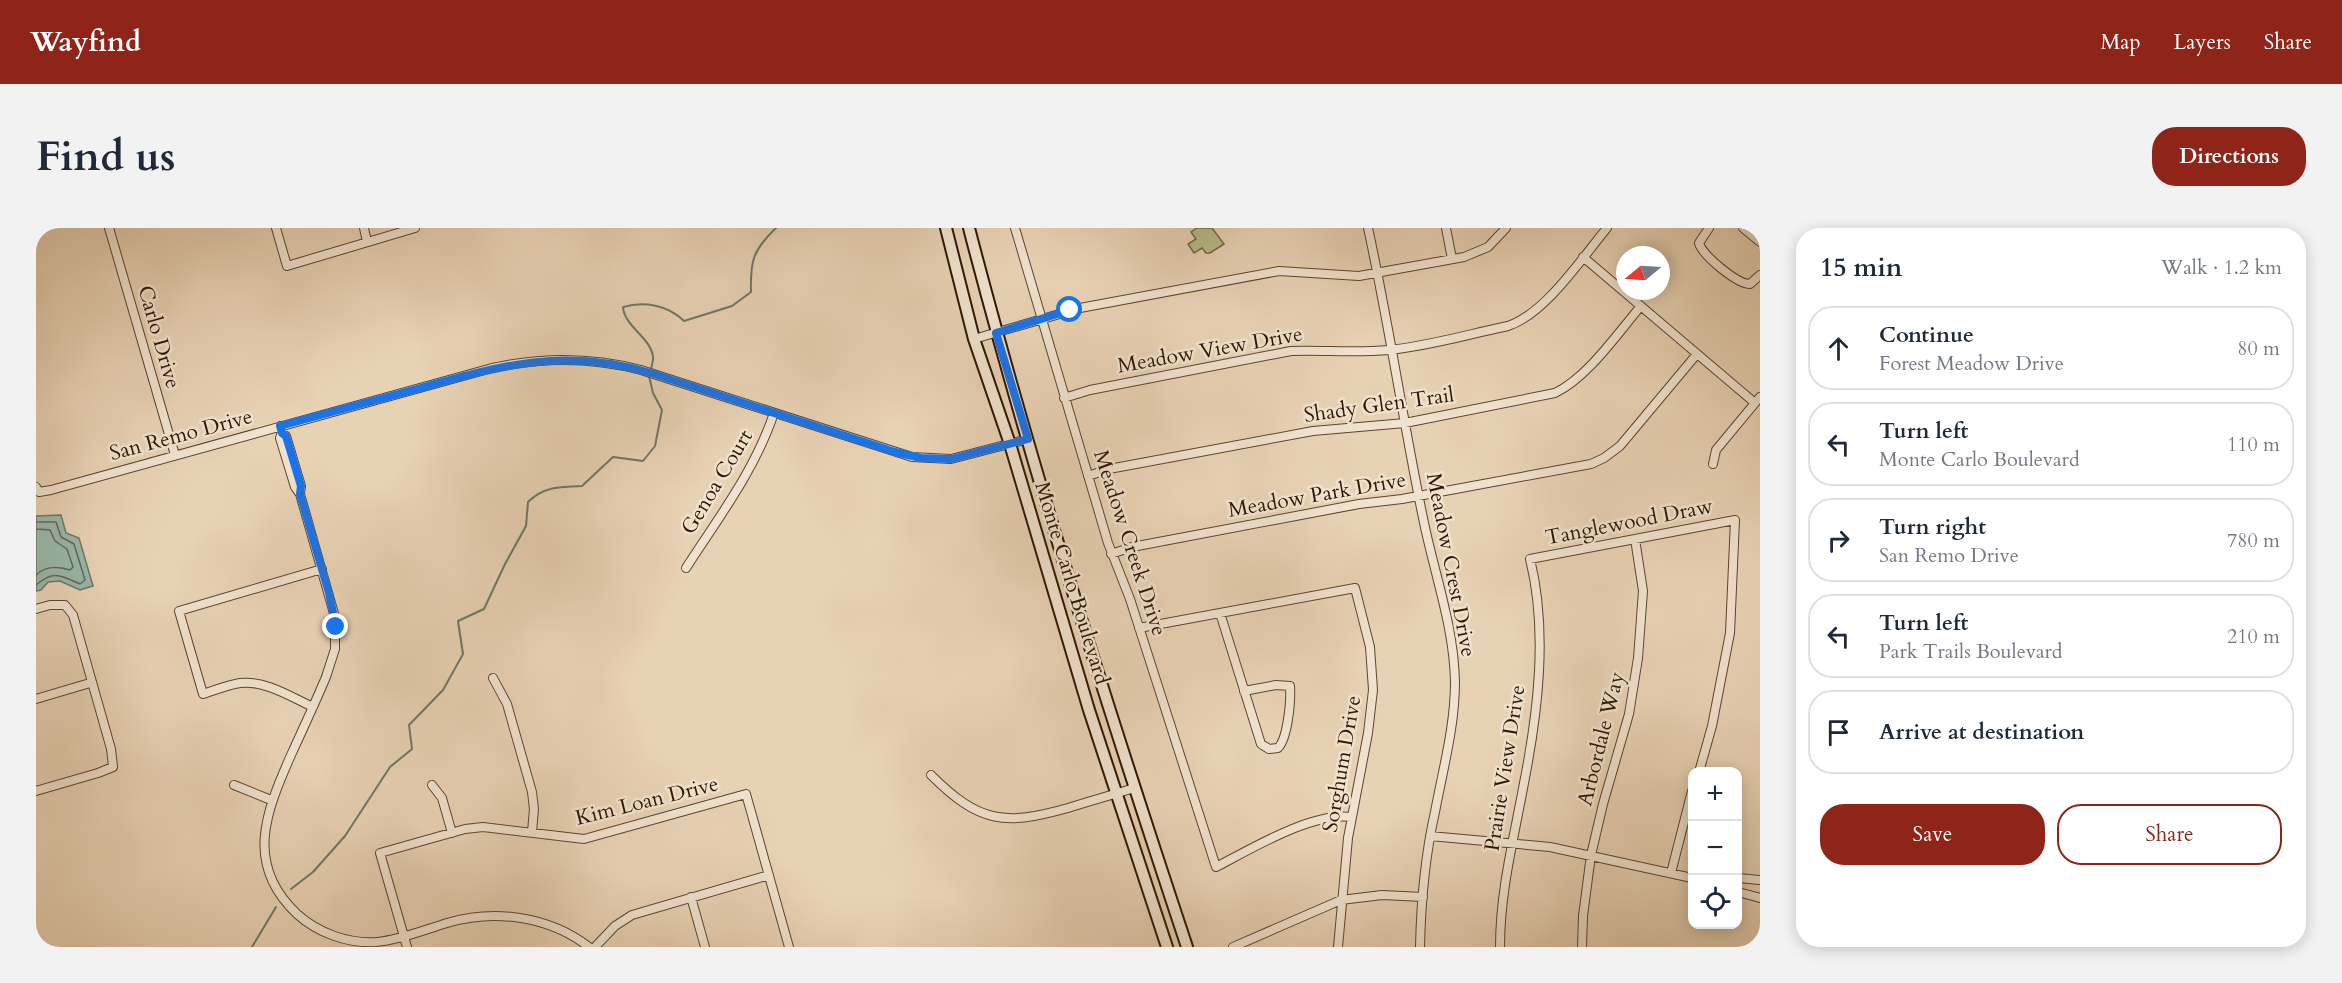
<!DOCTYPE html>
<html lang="en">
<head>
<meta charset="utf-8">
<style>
  body { margin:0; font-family:Cardo,serif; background:#f2f2f3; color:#1f2937 }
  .controls { position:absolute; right:18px; bottom:18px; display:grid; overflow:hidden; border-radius:12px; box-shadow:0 3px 15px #0003 }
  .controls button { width:54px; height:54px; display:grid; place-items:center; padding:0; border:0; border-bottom:2px solid #e0e1e3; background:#fff; color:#1f2937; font:30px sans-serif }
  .compass { position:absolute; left:1580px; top:18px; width:54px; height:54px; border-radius:50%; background:#fff; box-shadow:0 3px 15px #0003; rotate:252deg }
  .stop { position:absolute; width:18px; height:18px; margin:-14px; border:4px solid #1a73e8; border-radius:50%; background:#fff }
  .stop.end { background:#1a73e8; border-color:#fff; box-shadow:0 2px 6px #0008 }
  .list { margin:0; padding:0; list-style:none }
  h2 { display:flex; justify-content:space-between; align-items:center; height:78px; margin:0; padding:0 24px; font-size:26px }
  h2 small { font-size:20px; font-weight:400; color:#747a83 }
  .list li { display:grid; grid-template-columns:39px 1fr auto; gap:18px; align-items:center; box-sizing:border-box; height:84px; margin:0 12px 12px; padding:0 12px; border:2px solid #e0e1e3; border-radius:24px }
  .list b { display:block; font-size:22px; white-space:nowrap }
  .list p { margin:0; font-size:20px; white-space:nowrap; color:#747a83 }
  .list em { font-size:20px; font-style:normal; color:#747a83 }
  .actions { display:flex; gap:12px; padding:18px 24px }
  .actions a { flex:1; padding:14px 0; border:2px solid #8f2418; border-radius:24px; text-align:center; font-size:21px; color:#8f2418 }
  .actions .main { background:#8f2418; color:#fff }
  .icon { flex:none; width:33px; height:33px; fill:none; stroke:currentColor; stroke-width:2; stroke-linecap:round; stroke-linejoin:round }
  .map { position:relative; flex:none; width:1724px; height:719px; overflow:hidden; border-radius:24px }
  header { display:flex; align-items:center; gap:36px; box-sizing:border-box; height:84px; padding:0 30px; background:#8f2418; color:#fff }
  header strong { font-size:28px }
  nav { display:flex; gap:33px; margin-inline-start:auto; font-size:21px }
  .intro { display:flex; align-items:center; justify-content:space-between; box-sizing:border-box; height:144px; padding:0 36px }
  h1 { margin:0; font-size:42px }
  .button { padding:15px 27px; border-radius:24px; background:#8f2418; color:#fff; font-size:21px; font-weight:700 }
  main { display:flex; gap:36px; padding:0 36px }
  aside { flex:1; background:#fff; border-radius:24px; box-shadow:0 3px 15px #0003 }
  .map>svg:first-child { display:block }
  .green { fill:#b9bb8a; stroke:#746846; stroke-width:1.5 }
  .water { fill:#98b8a9; stroke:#6e7766; stroke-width:1.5 }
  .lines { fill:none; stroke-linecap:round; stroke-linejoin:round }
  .shore { stroke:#646755; stroke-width:1.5 }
  .stream { stroke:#6e7766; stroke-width:2 }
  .street-casing { stroke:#5d452e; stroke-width:10 }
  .secondary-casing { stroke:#2f1601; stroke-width:14 }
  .street { stroke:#f0e2ce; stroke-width:8 }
  .secondary { stroke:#f0e2ce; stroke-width:10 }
  .route { stroke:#1a73e8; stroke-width:8 }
  .labels { text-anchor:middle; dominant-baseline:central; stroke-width:5; stroke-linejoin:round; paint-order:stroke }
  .street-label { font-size:21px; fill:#2f1601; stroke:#f0e2ce }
</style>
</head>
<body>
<header>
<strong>Wayfind</strong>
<nav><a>Map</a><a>Layers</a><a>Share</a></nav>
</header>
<div class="intro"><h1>Find us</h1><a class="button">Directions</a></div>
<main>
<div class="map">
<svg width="1724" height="719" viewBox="0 0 1724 719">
  <rect width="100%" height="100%" fill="#e8d2b4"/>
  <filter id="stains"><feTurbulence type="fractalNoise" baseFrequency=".00333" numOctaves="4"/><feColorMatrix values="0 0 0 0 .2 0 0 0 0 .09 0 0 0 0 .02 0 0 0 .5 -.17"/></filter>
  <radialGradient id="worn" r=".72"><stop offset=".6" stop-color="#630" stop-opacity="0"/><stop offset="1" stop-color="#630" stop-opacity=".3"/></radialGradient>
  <path class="green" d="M 1161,0 L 1176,0 L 1188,16 L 1174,25 L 1170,25 L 1166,20 L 1158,25 L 1152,16 L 1160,11 L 1155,4 Z"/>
  <path class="water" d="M 25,287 L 30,305 L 43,310 L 57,358 L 44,362 L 24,353 L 12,354 L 5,362 L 0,363 L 0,288 Z"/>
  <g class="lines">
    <path class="shore" d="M 0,294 L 20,294 L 25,309 L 38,316 L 49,352 L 44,356 C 24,347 18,342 0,357
      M 0,301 L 14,302 L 19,313 L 31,321 L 37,339 L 34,342 C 23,338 9,338 0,347"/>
    <path class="stream" d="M 615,143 C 615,138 618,132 617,128 C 614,109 588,98 587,79 C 608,73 632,77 648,93 L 696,78 L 715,64 C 714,33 717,22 740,0
      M 255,661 L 277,644 L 309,608 L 354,539 L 376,521 L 373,497 L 407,462 L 427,426 L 422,393 L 448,381 L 469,336 L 490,298 L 492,274 C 508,258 524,259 546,258 L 577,229 L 607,233 L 619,218 L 626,182 L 617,165 L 613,148
      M 216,719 L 240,679"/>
    <g class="street-casing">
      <path id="street" d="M 73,0 L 139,227
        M 240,0 L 251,38 L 379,0
        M 328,0 L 331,14
        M 979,0 L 1072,315 L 1094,371 L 1180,639 C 1215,621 1276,584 1315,589
        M 1332,0 C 1353,96 1367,193 1387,290 C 1398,345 1418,398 1419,454 C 1419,498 1407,541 1399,584 C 1389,628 1385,674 1384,719
        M 1410,0 L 1416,31
        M 1673,0 L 1663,15 C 1666,27 1701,56 1714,56 L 1724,47
        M 1707,0 L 1724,14
        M 1547,29 L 1719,175
        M 938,111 L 1044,80 L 1243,43 L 1323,48 L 1428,29 L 1452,19 L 1470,0
        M 1028,170 L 1054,162 L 1255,123 C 1288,122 1320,125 1353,122 C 1393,118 1433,106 1472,98 C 1509,86 1546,30 1571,0
        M 244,198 L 246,205 L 250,208 L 265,258 L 264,266 L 299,389 L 299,421 L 290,449 C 279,475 267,501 255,527 C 230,584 208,636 261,686 C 282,705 312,716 341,714 C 364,712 388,702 411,695 C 459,681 513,688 553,719
        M 246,205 L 244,210 L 259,259 L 264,266
        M 1677,236 L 1680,222 L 1724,169
        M 1052,248 L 1073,241 L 1277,203 L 1369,195 L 1519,165 C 1552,149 1581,106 1605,78
        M 0,259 L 3,264 L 15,262 L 456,140 C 506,129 555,129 605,142 L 876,229 L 915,231 L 992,211
        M 1075,326 L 1096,319 L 1323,276 L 1366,271 L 1555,236 L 1568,230 L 1584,218 L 1661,126
        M 650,340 C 683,289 719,242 738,185
        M 0,381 L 14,377 L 29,377 L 37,387 L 75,521 L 77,539 L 62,545 L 0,563
        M 1184,385 L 1225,516 L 1233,521 L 1242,520 C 1252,510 1255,472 1254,458 L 1240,457 L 1208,463
        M 1103,400 L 1319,360 L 1334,419 L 1337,462 L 1332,505 L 1312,610 L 1302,719
        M 457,450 L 471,476 L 496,564 L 498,581 L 496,604
        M 0,471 L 54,455
        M 277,479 C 255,469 229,452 204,455 C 192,457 179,462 167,466 L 143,383 L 286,341
        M 895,547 C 943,595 968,598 1032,580 C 1054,573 1076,567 1098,560
        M 198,557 L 235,572
        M 396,557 L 406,570 L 416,605
        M 1394,608 L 1514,619 L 1656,650
        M 1635,645 L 1656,563
        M 1702,650 L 1724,652
        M 1702,664 L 1724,670
        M 655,669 L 669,719
        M 371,719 L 344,625 L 429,601 L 447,599 L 548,611 L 710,566 L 753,719
        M 559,719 L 579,698 L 596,687 L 733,647
        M 1197,719 L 1305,672 L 1346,667 L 1387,669
        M 1464,719 C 1464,663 1478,610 1488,555 C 1502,484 1512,403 1494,331 L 1699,292 L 1694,405 L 1676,498 L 1663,544
        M 1546,719 L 1547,688 L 1555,627 L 1567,576 L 1593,486 L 1602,430 L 1607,363 L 1599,311"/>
    </g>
    <g class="secondary-casing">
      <path id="secondary" d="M 910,0 L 938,111 L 974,216 L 1053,482 L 1131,719
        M 933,0 C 996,242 1072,481 1151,719"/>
    </g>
    <use href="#street" class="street"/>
    <use href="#secondary" class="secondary"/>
  </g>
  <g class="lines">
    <path class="route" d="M 300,399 L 293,365 L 264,266 L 265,258 L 250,208 L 246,205 L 244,198 C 290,186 335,173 381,161 C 467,137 529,119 618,146 L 859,224 L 885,230 L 915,231 L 992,211 L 960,105 L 1034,82"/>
  </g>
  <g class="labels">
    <g class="street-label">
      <text transform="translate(123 109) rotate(74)">Carlo Drive</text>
      <text transform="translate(1174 122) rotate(-10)">Meadow View Drive</text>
      <text transform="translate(1343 177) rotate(-8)">Shady Glen Trail</text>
      <text transform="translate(145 207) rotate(-15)">San Remo Drive</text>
      <text transform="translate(681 254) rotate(-59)">Genoa Court</text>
      <text transform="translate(1281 267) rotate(-10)">Meadow Park Drive</text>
      <text transform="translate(1593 294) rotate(-11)">Tanglewood Draw</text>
      <text transform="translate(1094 315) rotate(72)">Meadow Creek Drive</text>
      <text transform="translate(1415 337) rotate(79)">Meadow Crest Drive</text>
      <text transform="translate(1036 355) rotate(73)">Monte Carlo Boulevard</text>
      <text transform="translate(1565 511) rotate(-76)">Arbordale Way</text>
      <text transform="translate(1306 536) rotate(-80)">Sorghum Drive</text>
      <text transform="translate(1469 540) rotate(-81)">Prairie View Drive</text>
      <text transform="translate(611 573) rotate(-14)">Kim Loan Drive</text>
    </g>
  </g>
  <rect width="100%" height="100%" filter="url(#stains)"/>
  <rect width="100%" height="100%" fill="url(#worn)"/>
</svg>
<div class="controls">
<button>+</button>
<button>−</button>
<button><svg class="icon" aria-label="locate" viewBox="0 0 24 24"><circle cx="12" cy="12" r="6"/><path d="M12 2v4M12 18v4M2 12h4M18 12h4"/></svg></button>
</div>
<svg class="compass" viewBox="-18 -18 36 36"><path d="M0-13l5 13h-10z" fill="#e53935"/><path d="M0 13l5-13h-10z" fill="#747a83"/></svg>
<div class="stop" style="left:1034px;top:82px"></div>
<div class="stop end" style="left:300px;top:399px"></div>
</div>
<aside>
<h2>15 min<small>Walk · 1.2 km</small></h2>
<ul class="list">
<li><svg class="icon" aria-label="ahead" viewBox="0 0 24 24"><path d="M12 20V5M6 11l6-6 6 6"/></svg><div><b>Continue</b><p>Forest Meadow Drive</p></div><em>80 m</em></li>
<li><svg class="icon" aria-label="left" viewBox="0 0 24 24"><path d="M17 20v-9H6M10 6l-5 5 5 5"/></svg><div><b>Turn left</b><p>Monte Carlo Boulevard</p></div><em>110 m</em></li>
<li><svg class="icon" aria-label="right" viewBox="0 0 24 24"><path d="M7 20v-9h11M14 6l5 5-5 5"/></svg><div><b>Turn right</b><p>San Remo Drive</p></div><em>780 m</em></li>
<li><svg class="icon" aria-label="left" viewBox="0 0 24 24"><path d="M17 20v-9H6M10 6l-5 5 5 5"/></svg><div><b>Turn left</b><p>Park Trails Boulevard</p></div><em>210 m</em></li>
<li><svg class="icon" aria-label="arrive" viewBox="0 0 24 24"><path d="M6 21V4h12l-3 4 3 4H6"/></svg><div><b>Arrive at destination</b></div></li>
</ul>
<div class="actions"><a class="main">Save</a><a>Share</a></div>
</aside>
</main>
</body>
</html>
